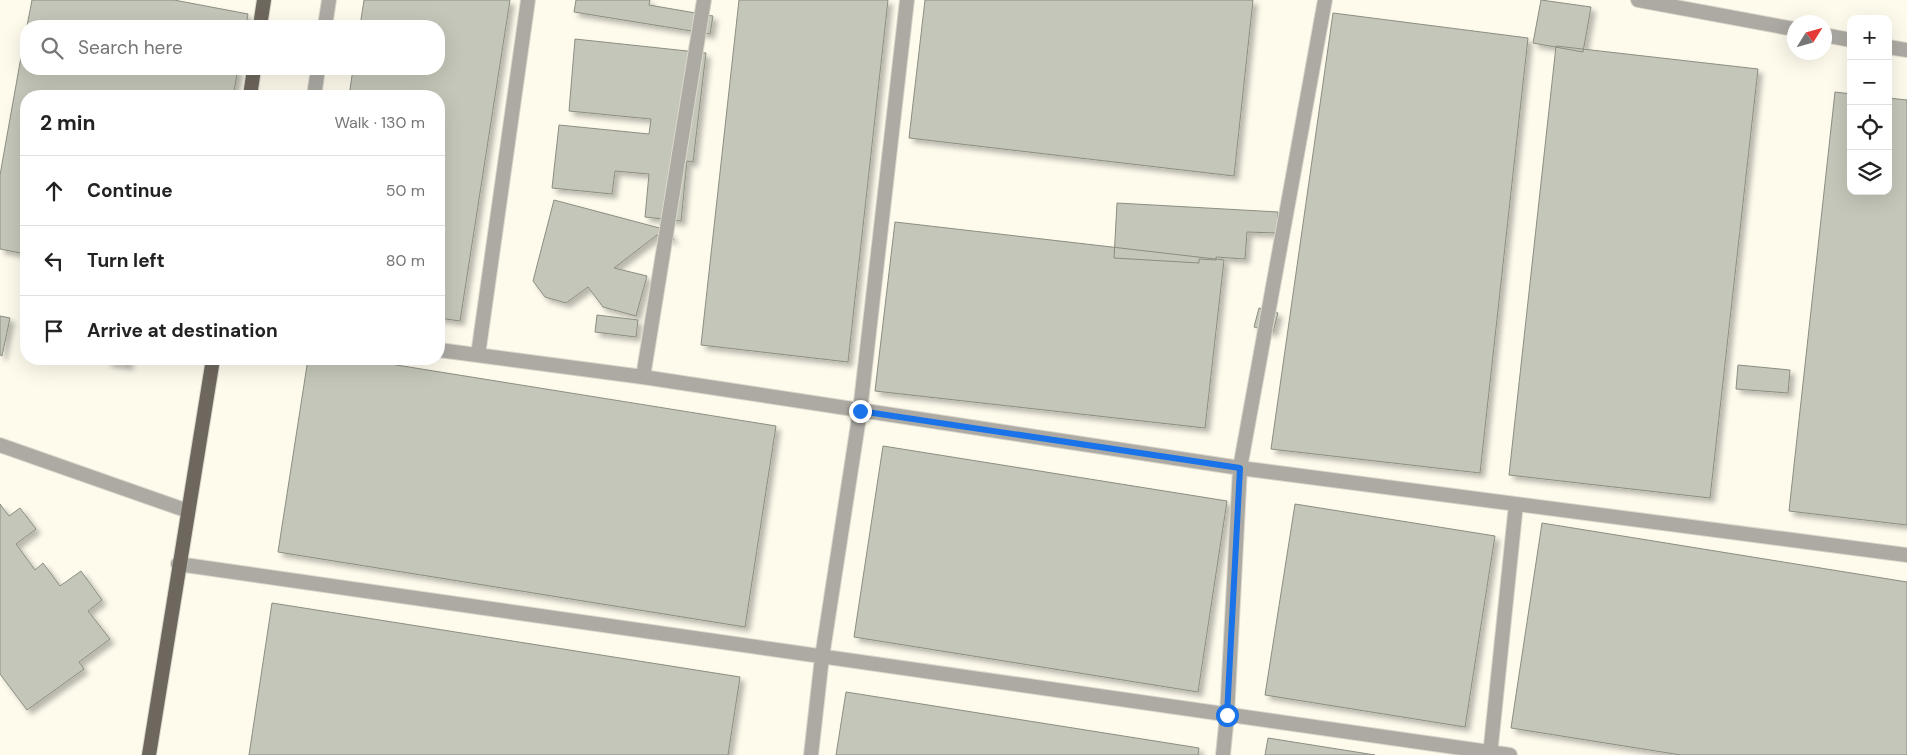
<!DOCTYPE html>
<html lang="en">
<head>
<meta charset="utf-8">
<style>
  body { margin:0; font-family:"DM Sans",sans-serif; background:#f2f2f2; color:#222 }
  .controls { position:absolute; right:15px; top:15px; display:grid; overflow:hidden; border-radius:10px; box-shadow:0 5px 20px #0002 }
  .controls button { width:45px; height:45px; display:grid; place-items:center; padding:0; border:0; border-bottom:1px solid #e0e0e0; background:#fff; color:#222; font:25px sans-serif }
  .compass { position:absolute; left:1787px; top:15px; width:45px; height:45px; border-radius:50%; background:#fff; box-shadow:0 5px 20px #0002; rotate:53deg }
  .stop { position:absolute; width:15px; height:15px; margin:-11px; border:4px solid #1a73e8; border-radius:50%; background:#fff }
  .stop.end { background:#1a73e8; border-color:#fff; box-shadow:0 1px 5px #0008 }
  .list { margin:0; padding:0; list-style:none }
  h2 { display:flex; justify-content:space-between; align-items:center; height:65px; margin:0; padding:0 20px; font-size:21px }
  h2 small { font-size:16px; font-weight:400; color:#767676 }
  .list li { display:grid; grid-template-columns:32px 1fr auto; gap:15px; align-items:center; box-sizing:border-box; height:70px; padding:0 20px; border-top:1px solid #e0e0e0 }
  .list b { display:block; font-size:19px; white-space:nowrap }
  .list em { font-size:16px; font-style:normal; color:#767676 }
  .icon { flex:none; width:28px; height:28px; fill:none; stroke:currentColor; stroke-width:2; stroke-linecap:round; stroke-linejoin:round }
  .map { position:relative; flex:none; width:1907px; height:755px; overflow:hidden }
  .search { position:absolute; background:#fff; box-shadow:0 5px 20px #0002; left:20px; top:20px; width:425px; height:55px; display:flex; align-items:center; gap:12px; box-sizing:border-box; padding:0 18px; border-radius:20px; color:#767676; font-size:19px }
  .panel { position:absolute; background:#fff; box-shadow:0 5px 20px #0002; left:20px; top:90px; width:425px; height:275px; border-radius:20px }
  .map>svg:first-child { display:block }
  .building { fill:#c3c6b8; stroke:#8b8e81; filter:url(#shadow) }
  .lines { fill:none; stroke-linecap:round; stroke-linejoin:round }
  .minor-casing { stroke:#dbd8cc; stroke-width:16 }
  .primary-casing { stroke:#dbd8cc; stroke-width:16 }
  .minor { stroke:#adaaa4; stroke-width:14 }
  .primary { stroke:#6e675e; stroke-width:14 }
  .route { stroke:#1a73e8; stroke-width:6 }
</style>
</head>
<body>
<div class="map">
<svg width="1907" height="755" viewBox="0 0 1907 755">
  <defs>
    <filter id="shadow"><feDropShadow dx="4.5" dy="4.5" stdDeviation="2.5" flood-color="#0004"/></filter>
  </defs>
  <rect width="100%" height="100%" fill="#fefbed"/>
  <path class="building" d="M 32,0 L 174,0 L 248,14 L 246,26 L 27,26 Z
    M 364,0 L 510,0 L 460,321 L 439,318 L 439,96 L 349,96 L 353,69 L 439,69 L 439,26 L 360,26 Z
    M 576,0 L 650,0 L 649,5 L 713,16 L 710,34 L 574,12 Z
    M 739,0 L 888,0 L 848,362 L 701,345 Z
    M 925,0 L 1253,0 L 1234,176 L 909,138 Z
    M 1541,0 L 1591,7 L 1583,52 L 1533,43 Z
    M 1333,13 L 1528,38 L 1480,473 L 1271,449 Z
    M 26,29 L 26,69 L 238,69 L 233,96 L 26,96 L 26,254 L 0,249 L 0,175 Z
    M 575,39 L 706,53 L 693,162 L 687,161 L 681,221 L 645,217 L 649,174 L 615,171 L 612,194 L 552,188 L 559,125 L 649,134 L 651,119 L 569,111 Z
    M 1556,46 L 1758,69 L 1710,498 L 1509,475 Z
    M 1835,92 L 1851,94 L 1851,191 L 1888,191 L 1888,98 L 1907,100 L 1907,525 L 1789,511 Z
    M 554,200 L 667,230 L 674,240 L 657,235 L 614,268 L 647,276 L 636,316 L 603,307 L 588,287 L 566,303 L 545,297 L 533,281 Z
    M 1117,203 L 1278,212 L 1277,233 L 1247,232 L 1245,259 L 1216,257 L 1216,260 L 1199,259 L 1199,263 L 1114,258 Z
    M 895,222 L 1224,260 L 1205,428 L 875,391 Z
    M 1259,308 L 1278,313 L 1273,332 L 1254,327 Z
    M 597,315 L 638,320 L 636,337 L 595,332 Z
    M 0,316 L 10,318 L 2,356 L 0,355 Z
    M 107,359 L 129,359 L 128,365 L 107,362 Z
    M 308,359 L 359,359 L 776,426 L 745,627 L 278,552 Z
    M 1738,365 L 1790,370 L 1788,393 L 1736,389 Z
    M 883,446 L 1227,501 L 1198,692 L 854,637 Z
    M 0,504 L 9,516 L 20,508 L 36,529 L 16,544 L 35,570 L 43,563 L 60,586 L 81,571 L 102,600 L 88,611 L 110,639 L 79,662 L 84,669 L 27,710 L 0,674 Z
    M 1295,504 L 1495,536 L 1465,727 L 1265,695 Z
    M 1542,523 L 1907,582 L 1907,755 L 1681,755 L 1511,728 Z
    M 272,603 L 740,677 L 728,755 L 249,755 Z
    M 846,692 L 1199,748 L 1198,755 L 836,755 Z
    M 1268,738 L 1375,755 L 1265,755 Z"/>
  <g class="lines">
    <g class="minor-casing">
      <path id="minor" d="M 1638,0 L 1794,29
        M 325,26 L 329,0
        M 1824,35 L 1851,40
        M 1888,47 L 1907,50
        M 314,96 L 318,69
        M 439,350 L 643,377 L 1240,468 L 1907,555
        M 478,355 L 528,0
        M 643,377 L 704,0
        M 0,445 L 188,511
        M 178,564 L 1510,755
        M 811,755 L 822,657 L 860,411 L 907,0
        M 1223,755 L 1227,715 L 1240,468 L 1325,0
        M 1490,755 L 1516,504"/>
    </g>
    <g class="primary-casing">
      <path id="primary" d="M 260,26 L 264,0
        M 250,96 L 254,69
        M 149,755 L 213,359"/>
    </g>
    <use href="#minor" class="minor"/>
    <use href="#primary" class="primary"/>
  </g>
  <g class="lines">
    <path class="route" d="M 860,411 L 1240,468 L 1227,715"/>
  </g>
</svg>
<div class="controls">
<button>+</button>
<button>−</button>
<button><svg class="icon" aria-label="locate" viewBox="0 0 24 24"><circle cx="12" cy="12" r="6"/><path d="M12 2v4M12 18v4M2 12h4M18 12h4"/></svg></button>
<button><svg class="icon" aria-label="layers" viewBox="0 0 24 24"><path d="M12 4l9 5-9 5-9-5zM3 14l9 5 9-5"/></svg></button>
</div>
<svg class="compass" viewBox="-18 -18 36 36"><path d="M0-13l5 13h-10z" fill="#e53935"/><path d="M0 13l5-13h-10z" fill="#767676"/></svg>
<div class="stop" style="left:1227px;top:715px"></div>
<div class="stop end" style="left:860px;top:411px"></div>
<div class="search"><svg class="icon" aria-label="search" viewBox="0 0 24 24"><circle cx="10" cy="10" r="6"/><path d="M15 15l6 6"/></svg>Search here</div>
<section class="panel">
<h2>2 min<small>Walk · 130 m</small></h2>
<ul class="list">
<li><svg class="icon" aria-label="ahead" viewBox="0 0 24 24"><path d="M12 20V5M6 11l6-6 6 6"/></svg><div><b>Continue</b></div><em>50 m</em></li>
<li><svg class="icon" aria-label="left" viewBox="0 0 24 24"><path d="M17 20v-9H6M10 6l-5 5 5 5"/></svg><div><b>Turn left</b></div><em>80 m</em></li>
<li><svg class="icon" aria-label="arrive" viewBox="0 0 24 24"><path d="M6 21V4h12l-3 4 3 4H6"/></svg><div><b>Arrive at destination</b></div></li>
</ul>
</section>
</div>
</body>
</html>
